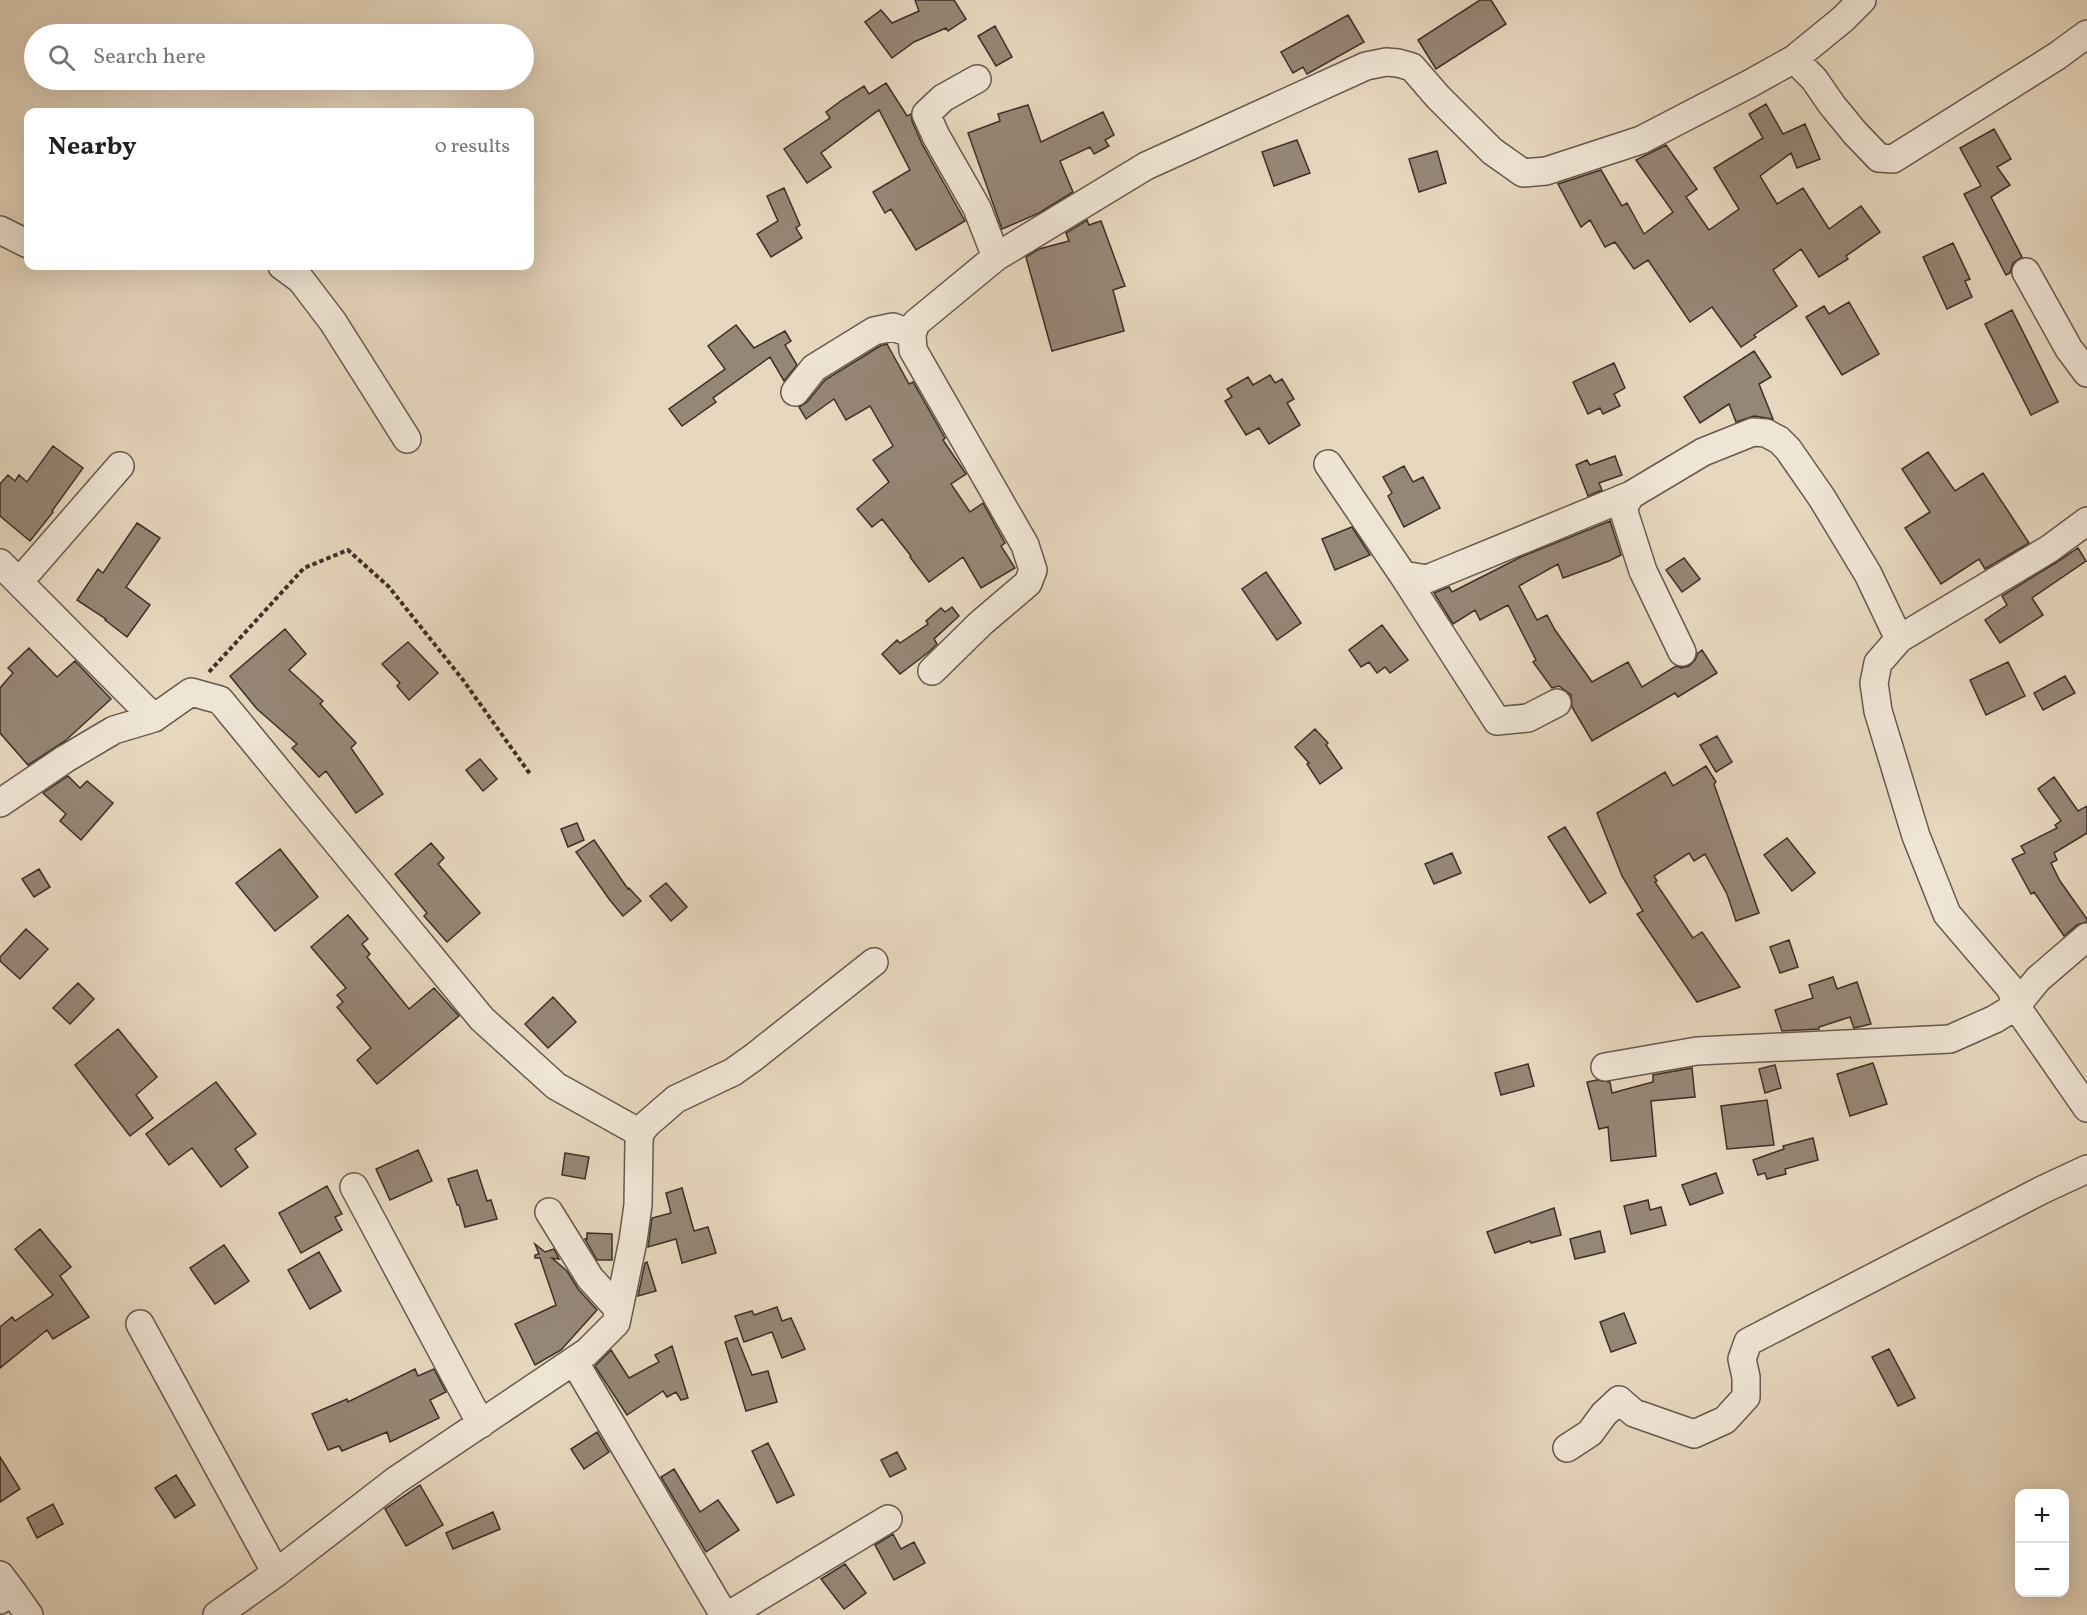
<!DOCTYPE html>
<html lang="en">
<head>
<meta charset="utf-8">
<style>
  body { margin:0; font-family:Vollkorn,serif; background:#f2f2f2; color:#202124 }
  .controls { position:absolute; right:18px; bottom:18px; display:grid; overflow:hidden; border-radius:12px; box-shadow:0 6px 24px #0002 }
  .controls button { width:54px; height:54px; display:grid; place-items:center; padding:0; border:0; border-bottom:2px solid #e0e0e0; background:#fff; color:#202124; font:30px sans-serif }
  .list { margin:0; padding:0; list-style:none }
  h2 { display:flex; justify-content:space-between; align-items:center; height:78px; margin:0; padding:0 24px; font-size:26px }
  h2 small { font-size:20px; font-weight:400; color:#757577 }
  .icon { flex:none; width:33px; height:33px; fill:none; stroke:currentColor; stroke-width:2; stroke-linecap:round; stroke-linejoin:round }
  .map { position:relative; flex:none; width:2087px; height:1615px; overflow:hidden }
  .search { position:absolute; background:#fff; box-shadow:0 6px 24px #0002; left:24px; top:24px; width:510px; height:66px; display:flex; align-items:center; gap:15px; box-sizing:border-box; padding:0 21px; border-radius:33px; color:#757577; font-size:22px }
  .panel { position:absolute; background:#fff; box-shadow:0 6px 24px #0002; left:24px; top:108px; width:510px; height:162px; border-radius:12px }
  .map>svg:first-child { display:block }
  .building { fill:#968676; stroke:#3e2f27; stroke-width:1.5 }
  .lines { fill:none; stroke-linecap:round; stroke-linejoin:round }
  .minor-casing { stroke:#68594d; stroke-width:30 }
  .path { stroke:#3e2f27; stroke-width:4; stroke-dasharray:4.5 3; stroke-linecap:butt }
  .minor { stroke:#efe5d5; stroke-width:27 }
</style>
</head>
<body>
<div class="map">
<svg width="2087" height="1615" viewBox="0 0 2087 1615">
  <rect width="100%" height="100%" fill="#e7d7be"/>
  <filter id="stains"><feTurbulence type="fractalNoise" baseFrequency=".00333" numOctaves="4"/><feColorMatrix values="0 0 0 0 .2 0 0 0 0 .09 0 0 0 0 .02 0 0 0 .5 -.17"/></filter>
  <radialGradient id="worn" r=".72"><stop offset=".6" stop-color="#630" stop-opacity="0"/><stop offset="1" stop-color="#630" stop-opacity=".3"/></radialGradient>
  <path class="building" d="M 915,0 L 954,0 L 966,19 L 948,31 L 946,28 L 914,42 L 892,58 L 865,22 L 881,10 L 892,23 L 919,11 Z
    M 1480,0 L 1491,0 L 1506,24 L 1436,69 L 1418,40 Z
    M 1348,15 L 1364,42 L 1307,74 L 1303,67 L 1293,73 L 1281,52 Z
    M 995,26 L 1012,57 L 996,66 L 978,36 Z
    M 886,83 L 907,116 L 911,114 L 912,121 L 922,144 L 965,221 L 916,250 L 891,209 L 885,213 L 873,192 L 910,170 L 879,110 L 821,153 L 831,167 L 807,183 L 784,149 L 830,118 L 826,112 L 842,100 L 864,86 L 869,94 Z
    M 1766,104 L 1783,134 L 1805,124 L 1820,159 L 1797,168 L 1791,153 L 1760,176 L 1777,204 L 1803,188 L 1829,229 L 1861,206 L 1880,232 L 1846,256 L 1848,259 L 1819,277 L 1801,249 L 1773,270 L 1797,306 L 1754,335 L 1756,337 L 1741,347 L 1712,307 L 1690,322 L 1648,260 L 1634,269 L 1615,242 L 1605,247 L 1590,220 L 1581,227 L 1558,184 L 1601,170 L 1622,206 L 1627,203 L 1644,234 L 1673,212 L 1636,160 L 1666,145 L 1697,189 L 1686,197 L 1709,230 L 1739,209 L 1714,168 L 1763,138 L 1749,114 Z
    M 1028,105 L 1041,142 L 1103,112 L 1114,135 L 1105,140 L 1109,146 L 1094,154 L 1090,147 L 1060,161 L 1073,192 L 1039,213 L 1002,229 L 968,133 L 1000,121 L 998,114 Z
    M 1994,129 L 2011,159 L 1997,167 L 2010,185 L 1991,197 L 2022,257 L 2013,263 L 2010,273 L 2006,275 L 1964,194 L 1981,186 L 1960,148 Z
    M 1297,140 L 1310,173 L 1274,186 L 1262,152 Z
    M 1437,151 L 1446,183 L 1419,192 L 1409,159 Z
    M 784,188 L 800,225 L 796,228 L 802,238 L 771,257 L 757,234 L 778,221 L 767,196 Z
    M 1087,220 L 1089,225 L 1101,221 L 1125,286 L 1113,290 L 1124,331 L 1052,351 L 1026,257 L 1039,249 L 1069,241 L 1066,233 Z
    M 1953,243 L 1970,279 L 1965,281 L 1972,297 L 1947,309 L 1923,257 Z
    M 1849,302 L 1879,354 L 1842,375 L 1806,317 L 1824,306 L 1829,314 Z
    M 2012,310 L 2058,402 L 2031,415 L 1985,324 Z
    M 736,325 L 754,348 L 785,331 L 791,341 L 785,345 L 797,365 L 784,381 L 770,357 L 713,398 L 716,402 L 682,426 L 669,409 L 725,369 L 708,346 Z
    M 887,344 L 909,384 L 913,382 L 945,438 L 943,440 L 966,474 L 951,484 L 970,512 L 983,503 L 1005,543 L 1001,546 L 1015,568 L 981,588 L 963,557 L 929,582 L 910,557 L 911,556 L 882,519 L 872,527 L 857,509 L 889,482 L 873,460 L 893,446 L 870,406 L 846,420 L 834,399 L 806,419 L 799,407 L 807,402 L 825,380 L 880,346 Z
    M 1754,351 L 1771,377 L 1759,384 L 1773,419 L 1754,416 L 1736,422 L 1729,404 L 1700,423 L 1684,397 Z
    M 1614,363 L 1625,388 L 1614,394 L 1620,406 L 1603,414 L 1600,408 L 1588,414 L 1573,382 Z
    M 1270,375 L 1275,383 L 1282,379 L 1294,399 L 1287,403 L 1300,425 L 1269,444 L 1259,428 L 1246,435 L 1225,401 L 1232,397 L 1227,389 L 1248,377 L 1253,385 Z
    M 53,446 L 83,468 L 52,511 L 53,512 L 30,541 L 0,516 L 0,484 L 8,475 L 15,481 L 19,475 L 27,482 Z
    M 1928,452 L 1955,491 L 1983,473 L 2029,543 L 1985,569 L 1979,559 L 1941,584 L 1905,528 L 1930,512 L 1902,469 Z
    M 1615,456 L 1622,475 L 1599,483 L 1602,490 L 1588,496 L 1576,465 L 1587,460 L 1590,465 Z
    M 1404,466 L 1413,482 L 1423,477 L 1440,508 L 1404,527 L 1388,496 L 1392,493 L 1383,477 Z
    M 1610,521 L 1621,555 L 1609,561 L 1563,578 L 1558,564 L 1519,586 L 1537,620 L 1547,615 L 1555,630 L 1592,682 L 1628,662 L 1642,687 L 1676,666 L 1681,668 L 1689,666 L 1695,660 L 1698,653 L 1702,650 L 1717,673 L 1678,697 L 1675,693 L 1592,741 L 1572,707 L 1571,695 L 1559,686 L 1552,688 L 1533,662 L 1536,660 L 1508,605 L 1480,620 L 1475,610 L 1453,624 L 1434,593 L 1449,587 L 1452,592 L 1521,557 Z
    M 137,523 L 160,538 L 126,587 L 150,605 L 127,637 L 105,620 L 106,619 L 77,600 L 98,569 L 103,573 Z
    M 1352,527 L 1370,555 L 1335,570 L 1322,539 Z
    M 2078,548 L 2086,561 L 2032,598 L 2043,615 L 2000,643 L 1985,620 L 2007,605 L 2002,596 L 2057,562 Z
    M 1684,558 L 1700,579 L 1682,592 L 1666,570 Z
    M 1266,572 L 1301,623 L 1277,640 L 1242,589 Z
    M 952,607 L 959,616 L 934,639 L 937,644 L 930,651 L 900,674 L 882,654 L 897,640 L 900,643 L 928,624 L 926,621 L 941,608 L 945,612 Z
    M 1382,625 L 1408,660 L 1390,673 L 1385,667 L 1377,673 L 1369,662 L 1361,667 L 1349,650 Z
    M 285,629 L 306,654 L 289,670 L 323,701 L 320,704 L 356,743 L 351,748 L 383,794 L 356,813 L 326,771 L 319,777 L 292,748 L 297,744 L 257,709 L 230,676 Z
    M 408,642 L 438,673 L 409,700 L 397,686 L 400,683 L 382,664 Z
    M 29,648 L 57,677 L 75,661 L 111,699 L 65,741 L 28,765 L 0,733 L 0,688 L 13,673 L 8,668 Z
    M 2008,662 L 2025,696 L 1986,715 L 1970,680 Z
    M 2065,676 L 2075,693 L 2043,710 L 2034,693 Z
    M 1315,729 L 1328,743 L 1326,745 L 1342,768 L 1320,784 L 1307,764 L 1309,763 L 1295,747 Z
    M 1717,736 L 1732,762 L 1716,772 L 1700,745 Z
    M 480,759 L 497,779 L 483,791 L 466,770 Z
    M 1706,766 L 1716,782 L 1714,784 L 1759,913 L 1736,921 L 1727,894 L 1705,854 L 1694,861 L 1689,853 L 1654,876 L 1657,881 L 1655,882 L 1693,938 L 1702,932 L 1740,987 L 1697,1002 L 1637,914 L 1643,911 L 1622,876 L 1597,813 L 1665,772 L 1673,786 Z
    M 68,776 L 80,788 L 87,781 L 113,803 L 81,840 L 60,821 L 66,814 L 43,793 Z
    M 2054,777 L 2078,811 L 2087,806 L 2087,833 L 2054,853 L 2057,860 L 2051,863 L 2060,881 L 2087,919 L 2087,922 L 2077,925 L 2064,936 L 2034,892 L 2031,894 L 2012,859 L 2025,853 L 2021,846 L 2057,828 L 2055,825 L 2061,821 L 2038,789 Z
    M 577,823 L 584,840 L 568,847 L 561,829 Z
    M 1565,827 L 1606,893 L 1590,903 L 1548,837 Z
    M 1787,838 L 1815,873 L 1792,891 L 1764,855 Z
    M 594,840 L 628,889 L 629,888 L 641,901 L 623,916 L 609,899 L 576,852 Z
    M 431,843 L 444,858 L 438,864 L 480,913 L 447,942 L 424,916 L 427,913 L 395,874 Z
    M 280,849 L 318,897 L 275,931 L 236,883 Z
    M 1452,853 L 1461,873 L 1434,884 L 1425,864 Z
    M 39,869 L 50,887 L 34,897 L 22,879 Z
    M 666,883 L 687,907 L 671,921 L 650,896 Z
    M 348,915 L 368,939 L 362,944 L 370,954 L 367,957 L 409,1009 L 434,988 L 459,1016 L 377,1084 L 357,1060 L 371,1048 L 337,1007 L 343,1002 L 337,995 L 346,988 L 311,947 Z
    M 26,929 L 48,949 L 20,979 L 0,961 L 0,957 Z
    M 1789,940 L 1798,967 L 1780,973 L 1770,947 Z
    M 1833,977 L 1837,989 L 1857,982 L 1871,1024 L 1854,1028 L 1850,1017 L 1819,1027 L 1819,1029 L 1782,1031 L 1775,1010 L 1813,998 L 1809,985 Z
    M 78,983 L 94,999 L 70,1024 L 53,1008 Z
    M 553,997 L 576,1022 L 548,1048 L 525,1024 Z
    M 118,1029 L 157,1077 L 136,1095 L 153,1118 L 130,1136 L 75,1065 Z
    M 1873,1063 L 1887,1104 L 1850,1116 L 1837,1074 Z
    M 1528,1064 L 1534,1086 L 1501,1095 L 1495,1073 Z
    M 1775,1065 L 1781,1088 L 1765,1093 L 1759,1069 Z
    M 1692,1068 L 1695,1097 L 1651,1101 L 1656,1156 L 1611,1161 L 1608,1127 L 1599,1129 L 1587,1082 L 1597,1080 L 1610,1082 L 1612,1093 L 1653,1082 L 1653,1075 Z
    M 216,1082 L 256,1134 L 235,1149 L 248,1167 L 221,1187 L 192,1148 L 169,1165 L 146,1134 Z
    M 1767,1100 L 1774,1145 L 1727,1149 L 1721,1106 Z
    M 1813,1138 L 1818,1160 L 1785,1169 L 1786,1174 L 1767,1179 L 1765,1173 L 1758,1175 L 1753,1160 L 1784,1149 L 1783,1146 Z
    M 418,1150 L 432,1181 L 390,1200 L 376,1169 Z
    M 565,1153 L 589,1157 L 585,1179 L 562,1175 Z
    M 477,1170 L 487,1201 L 491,1200 L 497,1219 L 465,1227 L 459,1205 L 457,1205 L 448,1179 Z
    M 1716,1173 L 1723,1193 L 1690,1205 L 1682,1185 Z
    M 327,1186 L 342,1214 L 335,1217 L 342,1230 L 301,1253 L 279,1213 Z
    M 682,1188 L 694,1231 L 708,1227 L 716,1253 L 682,1263 L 676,1239 L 648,1247 L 652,1218 L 671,1213 L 666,1193 Z
    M 1648,1200 L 1650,1210 L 1661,1207 L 1666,1225 L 1631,1234 L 1624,1206 Z
    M 1554,1208 L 1561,1235 L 1531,1243 L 1530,1241 L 1495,1253 L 1487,1232 Z
    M 40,1229 L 71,1267 L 60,1276 L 89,1317 L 53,1339 L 47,1330 L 0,1368 L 0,1327 L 12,1317 L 15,1321 L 53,1295 L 15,1249 Z
    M 1600,1231 L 1605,1252 L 1575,1259 L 1570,1239 Z
    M 587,1233 L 612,1234 L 612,1260 L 597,1260 L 585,1239 L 587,1239 Z
    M 535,1244 L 545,1252 L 554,1249 L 559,1259 L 552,1258 L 567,1271 L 578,1289 L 597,1310 L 561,1350 L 535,1365 L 515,1324 L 556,1305 L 540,1258 L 535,1258 L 535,1255 L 539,1254 Z
    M 224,1245 L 249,1281 L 215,1304 L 190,1268 Z
    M 319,1252 L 341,1291 L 310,1309 L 288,1270 Z
    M 647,1262 L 656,1291 L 638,1296 L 645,1263 Z
    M 777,1307 L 782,1321 L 791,1318 L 805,1349 L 782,1358 L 772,1332 L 744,1342 L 735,1316 L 752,1311 L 754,1315 Z
    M 1624,1313 L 1636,1343 L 1611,1352 L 1600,1322 Z
    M 737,1338 L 752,1375 L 768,1371 L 777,1402 L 746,1411 L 725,1342 Z
    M 672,1346 L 688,1398 L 681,1400 L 676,1392 L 667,1397 L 663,1391 L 627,1415 L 595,1366 L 611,1350 L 629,1378 L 659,1362 L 655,1355 Z
    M 1889,1349 L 1915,1398 L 1898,1406 L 1872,1357 Z
    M 415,1369 L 418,1376 L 434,1369 L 446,1392 L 430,1400 L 439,1418 L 390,1442 L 387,1432 L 342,1451 L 339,1446 L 328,1450 L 312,1414 L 347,1399 L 348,1402 Z
    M 597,1432 L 609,1452 L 584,1469 L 571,1449 Z
    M 768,1443 L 794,1495 L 777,1503 L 752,1451 Z
    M 897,1452 L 906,1469 L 890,1477 L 881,1460 Z
    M 0,1457 L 20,1489 L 0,1502 Z
    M 674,1469 L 700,1512 L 718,1500 L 739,1530 L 706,1552 L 661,1477 Z
    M 176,1475 L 195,1505 L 175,1518 L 155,1488 Z
    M 420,1485 L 443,1525 L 406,1546 L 385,1509 Z
    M 53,1504 L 63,1524 L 37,1538 L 27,1518 Z
    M 493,1512 L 500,1529 L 453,1549 L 446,1533 Z
    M 893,1534 L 901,1549 L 914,1542 L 925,1563 L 894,1580 L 875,1545 Z
    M 845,1564 L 866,1593 L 844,1609 L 821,1579 Z"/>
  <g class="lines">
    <g class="minor-casing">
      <path id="minor" d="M 1794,59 L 1814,79 L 1832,105 L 1855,133 L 1879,158 L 1893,159 L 2057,56 L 2087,34
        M 977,79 L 943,98 L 926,114 L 936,136 L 977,208 L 996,257
        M 0,230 L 28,244
        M 282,266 L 301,280 L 333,322 L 407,439
        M 2026,272 L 2069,349 L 2087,373
        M 795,392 L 814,368 L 874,331 L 893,327 L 912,334
        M 1328,464 L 1403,575 L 1427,579 L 1631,495
        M 2087,521 L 2049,549 L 1899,639 L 1878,663 L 1874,683 L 1878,711 L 1916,836 L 1947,914 L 2011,989 L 2016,1006 L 2087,1108
        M 0,563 L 154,718
        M 1403,575 L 1497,721 L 1528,718 L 1557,703
        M 19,582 L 120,466
        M 1682,652 L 1643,571 L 1625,515 L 1624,506 L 1631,495 L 1703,452 L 1753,432 L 1766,433 L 1779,440 L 1788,449 L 1822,498 L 1868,574 L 1899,639
        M 932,671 L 981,623 L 1028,583 L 1033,570 L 1025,545 L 913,350 L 912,334 L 916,323 L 996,257 L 1146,166 L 1366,66 L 1386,62 L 1398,63 L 1412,67 L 1438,97 L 1492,151 L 1523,173 L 1546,171 L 1641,140 L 1751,83 L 1794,59 L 1843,19 L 1862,0
        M 0,803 L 65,759 L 114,730 L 154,718 L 191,692 L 220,700 L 482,1019 L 556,1086 L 640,1133
        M 1605,1067 L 1697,1051 L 1950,1039 L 1995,1019 L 2016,1006 L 2038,979 L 2087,937
        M 354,1187 L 481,1424
        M 549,1212 L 590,1278 L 618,1309
        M 140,1324 L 276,1573
        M 574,1361 L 724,1615
        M 1567,1448 L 1590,1433 L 1604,1414 L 1619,1400 L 1634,1413 L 1694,1434 L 1725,1420 L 1746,1397 L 1746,1377 L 1742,1359 L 1748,1342 L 2042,1190 L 2087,1169
        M 0,1575 L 12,1591 L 0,1600
        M 12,1591 L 29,1615
        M 217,1615 L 276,1573 L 395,1481 L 587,1352 L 616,1323 L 633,1241 L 638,1205 L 639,1142 L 640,1133 L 647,1124 L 676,1099 L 733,1072 L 754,1057 L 874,962
        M 729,1615 L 888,1519"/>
    </g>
    <path class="path" d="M 209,672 L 304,568 L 348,550 L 389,587 L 463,680 L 530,774"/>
    <use href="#minor" class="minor"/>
  </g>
  <rect width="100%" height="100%" filter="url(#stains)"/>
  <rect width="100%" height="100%" fill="url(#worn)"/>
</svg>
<div class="controls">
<button>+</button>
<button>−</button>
</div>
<div class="search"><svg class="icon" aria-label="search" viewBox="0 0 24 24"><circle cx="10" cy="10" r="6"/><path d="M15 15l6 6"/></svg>Search here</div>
<section class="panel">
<h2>Nearby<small>0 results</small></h2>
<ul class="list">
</ul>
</section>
</div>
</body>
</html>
